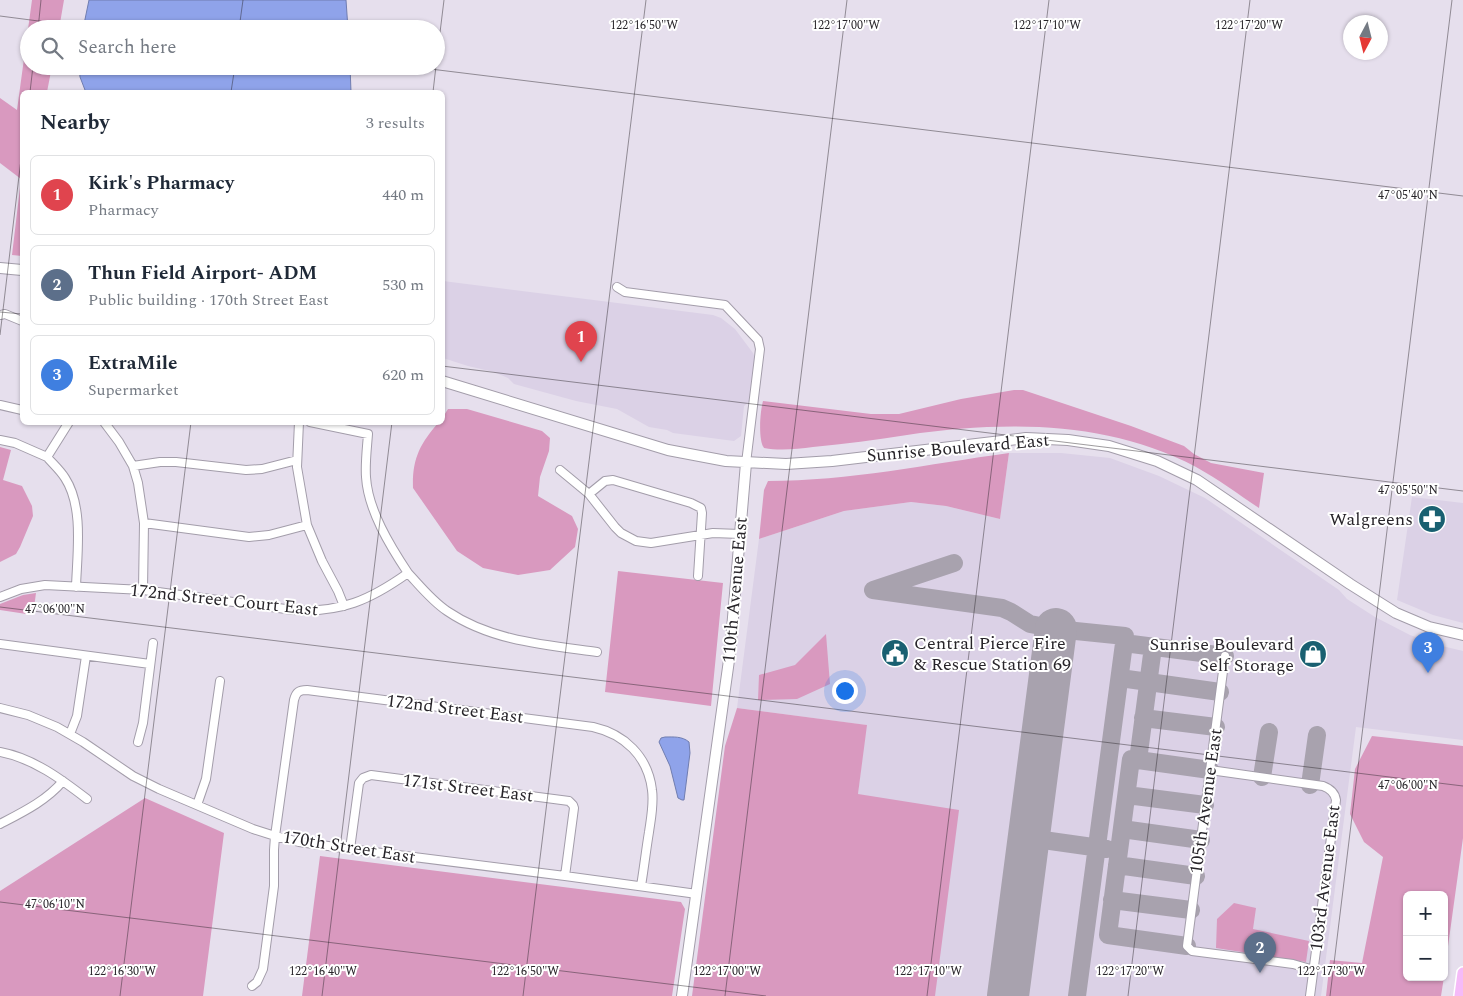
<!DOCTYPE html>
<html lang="en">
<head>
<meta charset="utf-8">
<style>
  body { margin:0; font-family:Spectral,serif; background:#f6f6f7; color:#1f2937 }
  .controls { position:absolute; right:15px; bottom:15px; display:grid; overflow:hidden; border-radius:8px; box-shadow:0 1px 4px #0004 }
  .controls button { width:45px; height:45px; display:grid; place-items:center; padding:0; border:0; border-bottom:1px solid #e0e1e3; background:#fff; color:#1f2937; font:25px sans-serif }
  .compass { position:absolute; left:1343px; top:15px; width:45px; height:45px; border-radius:50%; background:#fff; box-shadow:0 1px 4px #0004; rotate:187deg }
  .you { position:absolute; left:844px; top:690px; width:18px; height:18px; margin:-12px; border:4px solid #fff; border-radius:50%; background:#1a73e8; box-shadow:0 0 0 8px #1a73e833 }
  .badge { display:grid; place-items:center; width:32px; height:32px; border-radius:50%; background:#b45309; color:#fff; font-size:16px; font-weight:700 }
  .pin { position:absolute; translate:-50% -41px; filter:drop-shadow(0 1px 2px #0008) }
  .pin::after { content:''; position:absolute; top:26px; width:18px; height:15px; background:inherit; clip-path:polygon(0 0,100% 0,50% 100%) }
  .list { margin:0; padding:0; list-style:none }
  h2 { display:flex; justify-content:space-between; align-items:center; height:65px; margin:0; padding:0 20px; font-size:21px }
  h2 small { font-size:16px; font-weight:400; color:#747a83 }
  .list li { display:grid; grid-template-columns:32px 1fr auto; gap:15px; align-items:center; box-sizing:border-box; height:80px; margin:0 10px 10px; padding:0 10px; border:1px solid #e0e1e3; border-radius:8px }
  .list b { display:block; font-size:19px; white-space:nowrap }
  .list p { margin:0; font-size:16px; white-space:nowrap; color:#747a83 }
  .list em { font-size:16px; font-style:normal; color:#747a83 }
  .icon { flex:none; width:28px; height:28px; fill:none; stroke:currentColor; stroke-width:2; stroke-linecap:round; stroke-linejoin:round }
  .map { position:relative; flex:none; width:1463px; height:996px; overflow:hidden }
  .search { position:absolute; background:#fff; box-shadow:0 1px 4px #0004; left:20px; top:20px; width:425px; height:55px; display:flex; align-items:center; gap:12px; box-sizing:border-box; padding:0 18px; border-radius:28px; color:#747a83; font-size:19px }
  .panel { position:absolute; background:#fff; box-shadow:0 1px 4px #0004; left:20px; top:90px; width:425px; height:335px; border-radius:8px }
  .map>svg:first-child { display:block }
  .built { fill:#dbd1e6 }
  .green { fill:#d999bf }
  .water { fill:#8fa3ea; stroke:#707db0 }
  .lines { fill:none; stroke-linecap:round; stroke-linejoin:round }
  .taxiway { stroke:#a8a2ae; stroke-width:18 }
  .runway { stroke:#a8a2ae; stroke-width:42 }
  .street-casing { stroke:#a39daa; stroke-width:10 }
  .secondary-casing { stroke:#a39daa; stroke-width:12 }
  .primary-casing { stroke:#fff; stroke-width:14 }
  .street { stroke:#fff; stroke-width:8 }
  .secondary { stroke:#fff; stroke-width:10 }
  .primary { stroke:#f5baf8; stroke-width:11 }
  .ticks { fill:none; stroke:#272429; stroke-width:1; stroke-opacity:0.45 }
  .labels { text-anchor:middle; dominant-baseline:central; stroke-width:4; stroke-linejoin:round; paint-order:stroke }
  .street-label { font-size:18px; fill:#272429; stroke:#fff }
  .poi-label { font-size:18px; fill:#272429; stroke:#fff; text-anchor:end }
  .ticks-label { font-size:12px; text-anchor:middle; fill:#272429; stroke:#fff; stroke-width:4; stroke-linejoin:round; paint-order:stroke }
</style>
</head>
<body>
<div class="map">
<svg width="1463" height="996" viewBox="0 0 1463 996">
  <rect width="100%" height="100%" fill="#e6dfed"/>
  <path class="built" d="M 443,281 L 713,315 L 721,318 L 735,329 L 753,353 L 755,358 L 750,401 L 744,406 L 741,436 L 734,441 L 673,433 L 667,430 L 649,427 L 617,409 L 576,401 L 514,384 L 508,378 L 494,372 L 468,366 L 443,358 Z
    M 1009,453 L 1061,453 L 1110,458 L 1159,476 L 1205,498 L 1339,590 L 1347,599 L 1375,617 L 1410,635 L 1438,645 L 1463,651 L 1463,740 L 1356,727 L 1321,996 L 935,996 L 858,794 L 866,725 L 737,708 L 759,539 L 844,511 L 911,502 L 946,506 L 1000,519 Z
    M 1412,497 L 1463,503 L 1463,623 L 1433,615 L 1397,600 Z"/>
  <path class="green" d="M 32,0 L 64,0 L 59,29 L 29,29 L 29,66 L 52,66 L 47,92 L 22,92 L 22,256 L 12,255 L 21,179 L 0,163 L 0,98 L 17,110 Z
    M 1014,390 L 1023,390 L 1131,426 L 1184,446 L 1194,454 L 1211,463 L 1264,473 L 1259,508 C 1238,494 1218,479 1196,467 C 1107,420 1004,421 907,435 C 876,440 845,444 813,447 C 797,449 780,451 764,448 C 758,440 760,412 763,401 L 871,414 L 899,414 L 961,399 Z
    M 448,409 L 467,409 L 542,431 L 550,438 L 549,451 L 540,477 L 538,496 L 572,516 L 578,529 L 575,547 L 550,570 L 518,575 L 483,568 L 457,551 L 413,488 C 412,459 420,444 438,423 L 442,422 L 443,417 Z
    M 0,447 L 11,450 L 3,480 L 22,486 L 32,506 L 33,516 L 20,547 L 16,554 L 0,562 Z
    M 1009,453 L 1000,519 L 946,506 L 911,502 L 844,511 L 759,539 L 764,490 L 768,481 C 849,481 929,464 1009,453 Z
    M 618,571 L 723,583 L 711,706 L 605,692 Z
    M 36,593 L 33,615 L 0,610 L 0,604 L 23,595 Z
    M 826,634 L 830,684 L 797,699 L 758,700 L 759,675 L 795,665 Z
    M 737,708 L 867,725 L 858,794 L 959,810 L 935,996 L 692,996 L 725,746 Z
    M 1372,736 L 1463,746 L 1463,838 L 1444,975 L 1444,895 L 1407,895 L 1407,977 L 1444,977 L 1441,996 L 1326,996 L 1330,960 L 1362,963 L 1383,857 L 1364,842 L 1350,814 L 1355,769 Z
    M 145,798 L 224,833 L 203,996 L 0,996 L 0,891 Z
    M 320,856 L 681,902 L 685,909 L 672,996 L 302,996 Z
    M 1234,903 L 1256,908 L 1253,929 L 1309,941 L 1306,962 L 1216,948 L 1217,919 Z"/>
  <path class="water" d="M 89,0 L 346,0 L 348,29 L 83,29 Z
    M 79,66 L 350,66 L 351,92 L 84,92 L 85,90 L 80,77 Z
    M 665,737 C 673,737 682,736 689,742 L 690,753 L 684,800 L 682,800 L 678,798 L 670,766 L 659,742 L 661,738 Z"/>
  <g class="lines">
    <path class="taxiway" d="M 954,563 L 873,590 L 1002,608 L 1011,612 L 1030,624 L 1056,629 L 1125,636 L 1077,996
      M 1124,643 L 1225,656
      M 1153,647 L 1138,760 L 1131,759 L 1108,935 L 1187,946
      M 1120,678 L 1220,692
      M 1143,718 L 1216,727
      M 1138,760 L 1210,770
      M 1262,777 L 1269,732
      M 1310,785 L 1317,735
      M 1127,795 L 1205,805
      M 1122,829 L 1201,840
      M 1029,838 L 1107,849
      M 1117,865 L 1196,876
      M 1112,900 L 1191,910"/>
    <path class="runway" d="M 1008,996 L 1056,629"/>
    <g class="street-casing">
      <path id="street" d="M 617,287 L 625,292 L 725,305 L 758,340 L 760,349 L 746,463
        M 0,315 L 5,314 L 22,321
        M 0,405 L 22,410
        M 69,422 L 47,457 C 53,464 60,470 65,478 C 84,507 77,554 76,587
        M 104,422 L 119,442 L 133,466 L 138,483 L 144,523 L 143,590
        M 299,422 L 297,467 L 307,525 L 322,561 L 338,591 L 344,606
        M 310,422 L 368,434 C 367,448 365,463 366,477 C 368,510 390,546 408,573
        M 0,440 L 15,443 L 47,457
        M 133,466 L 160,462 L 176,462 L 246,470 L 262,469 L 297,460
        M 560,470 L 589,494 L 615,527 L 621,533 L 636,541 L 651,543 L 713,533 L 740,534
        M 589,494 L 605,481 L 613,480 L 691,503 L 701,508 L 702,513 L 698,576
        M 144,523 L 249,537 L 269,535 L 307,525
        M 0,597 L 21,589 L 45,585 L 143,590 L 293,610 C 341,613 370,600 408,573 C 420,586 432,601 447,611 C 491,641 545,645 597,652
        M 0,644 L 150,664
        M 1225,656 L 1187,946 L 1192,951 L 1293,964 L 1307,968 L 1313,972
        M 0,708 L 28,715 L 57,727 L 83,742 L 133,776 L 159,789 L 253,829 L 275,836 L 299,842 L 350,849 L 565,876 L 697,894
        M 70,734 L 77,716 L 86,656
        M 138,742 L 143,723 L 153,643
        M 0,752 C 33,758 61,779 87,799
        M 1210,770 L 1323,786 C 1331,789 1335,793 1336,800 L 1310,996
        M 197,805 L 206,779 L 220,681
        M 0,824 C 23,812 46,801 63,781
        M 350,849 L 359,783 L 363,778 L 371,775 L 569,801 L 573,805 L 574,808 L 565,876
        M 252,986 L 257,982 L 263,969 L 274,886 L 274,850 L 275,836 L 294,700 C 296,692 299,690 307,690 L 593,727 C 624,734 648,756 652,790 C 654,804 651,818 649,832 C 646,850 644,868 641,886"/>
    </g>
    <g class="secondary-casing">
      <path id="secondary" d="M 0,268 L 22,270
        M 442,381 L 668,450 L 726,461 L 786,464 L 832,461 L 1026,438 L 1068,440 L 1109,446 L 1157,461 L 1197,480 L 1350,584 L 1396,613 L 1429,627 L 1463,635
        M 682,996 L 730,653 L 746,463"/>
    </g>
    <g class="primary-casing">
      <path id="primary" d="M 1460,996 L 1463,973"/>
    </g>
    <use href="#street" class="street"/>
    <use href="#secondary" class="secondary"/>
    <use href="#primary" class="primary"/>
  </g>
  <path class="ticks" d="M 0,16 L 100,29M 38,29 L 41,0M 239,29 L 243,0M 436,65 L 444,0M 406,66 L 1463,196M 30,92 L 33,66M 231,92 L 235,66M 433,92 L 436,66M 0,312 L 22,314M 0,335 L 22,151M 442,366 L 1463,491M 0,607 L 1463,786M 0,902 L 766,996M 120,996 L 191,422M 322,996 L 392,422M 523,996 L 646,0M 725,996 L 847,0M 927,996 L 1049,0M 1128,996 L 1250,0M 1330,996 L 1452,0"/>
  <defs>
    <g id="pharmacy-disc" transform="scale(1.4375)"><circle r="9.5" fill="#196071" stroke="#fff"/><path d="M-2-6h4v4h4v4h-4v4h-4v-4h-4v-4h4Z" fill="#fff"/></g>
    <g id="civic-disc" transform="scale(1.4375)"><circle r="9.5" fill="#196071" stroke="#fff"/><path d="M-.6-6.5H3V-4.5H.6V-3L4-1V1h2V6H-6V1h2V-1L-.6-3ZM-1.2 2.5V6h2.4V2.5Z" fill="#fff"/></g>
    <g id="shop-disc" transform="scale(1.4375)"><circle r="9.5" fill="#196071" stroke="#fff"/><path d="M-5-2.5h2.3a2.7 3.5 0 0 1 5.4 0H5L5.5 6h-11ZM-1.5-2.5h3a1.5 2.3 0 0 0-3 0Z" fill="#fff"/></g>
  </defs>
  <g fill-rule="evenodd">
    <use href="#pharmacy-disc" x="1432" y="519"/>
    <use href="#civic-disc" x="895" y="653"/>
    <use href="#shop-disc" x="1313" y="654"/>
  </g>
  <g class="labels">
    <g class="street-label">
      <text transform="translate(958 448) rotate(-5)">Sunrise Boulevard East</text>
      <text transform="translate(735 590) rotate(-85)">110th Avenue East</text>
      <text transform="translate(224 600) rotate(6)">172nd Street Court East</text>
      <text transform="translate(455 709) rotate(7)">172nd Street East</text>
      <text transform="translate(468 788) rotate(7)">171st Street East</text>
      <text transform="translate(1206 801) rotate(-82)">105th Avenue East</text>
      <text transform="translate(349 847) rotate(9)">170th Street East</text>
      <text transform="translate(1325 878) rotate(-83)">103rd Avenue East</text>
    </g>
    <g class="poi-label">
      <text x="1413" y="519">Walgreens</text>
      <text x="914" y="643" text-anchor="start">Central Pierce Fire<tspan x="914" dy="21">&amp; Rescue Station 69</tspan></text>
      <text x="1294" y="644">Sunrise Boulevard<tspan x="1294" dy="21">Self Storage</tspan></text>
    </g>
  </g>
  <g class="ticks-label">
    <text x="644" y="29">122°16'50"W</text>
    <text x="846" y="29">122°17'00"W</text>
    <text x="1047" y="29">122°17'10"W</text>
    <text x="1249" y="29">122°17'20"W</text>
    <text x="1408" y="199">47°05'40"N</text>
    <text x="1408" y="494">47°05'50"N</text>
    <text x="55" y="613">47°06'00"N</text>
    <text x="1408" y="789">47°06'00"N</text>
    <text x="55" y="908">47°06'10"N</text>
    <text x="122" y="975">122°16'30"W</text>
    <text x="323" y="975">122°16'40"W</text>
    <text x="525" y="975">122°16'50"W</text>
    <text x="727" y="975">122°17'00"W</text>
    <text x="928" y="975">122°17'10"W</text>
    <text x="1130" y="975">122°17'20"W</text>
    <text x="1331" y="975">122°17'30"W</text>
  </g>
</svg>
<div class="controls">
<button>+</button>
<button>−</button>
</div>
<svg class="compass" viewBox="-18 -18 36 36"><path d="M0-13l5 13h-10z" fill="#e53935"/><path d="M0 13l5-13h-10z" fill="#747a83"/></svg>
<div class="you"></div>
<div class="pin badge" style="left:581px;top:362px;background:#e0444e">1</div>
<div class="pin badge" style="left:1260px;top:973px;background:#5c6f8a">2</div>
<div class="pin badge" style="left:1428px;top:673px;background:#3f7fe0">3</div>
<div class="search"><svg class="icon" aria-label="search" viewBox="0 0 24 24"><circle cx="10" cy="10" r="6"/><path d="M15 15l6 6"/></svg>Search here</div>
<section class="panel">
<h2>Nearby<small>3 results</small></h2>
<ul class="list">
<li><span class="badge" style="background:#e0444e">1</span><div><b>Kirk's Pharmacy</b><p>Pharmacy</p></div><em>440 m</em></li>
<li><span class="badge" style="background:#5c6f8a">2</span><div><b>Thun Field Airport- ADM</b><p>Public building · 170th Street East</p></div><em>530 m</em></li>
<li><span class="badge" style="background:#3f7fe0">3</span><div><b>ExtraMile</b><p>Supermarket</p></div><em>620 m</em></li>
</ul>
</section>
</div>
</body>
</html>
